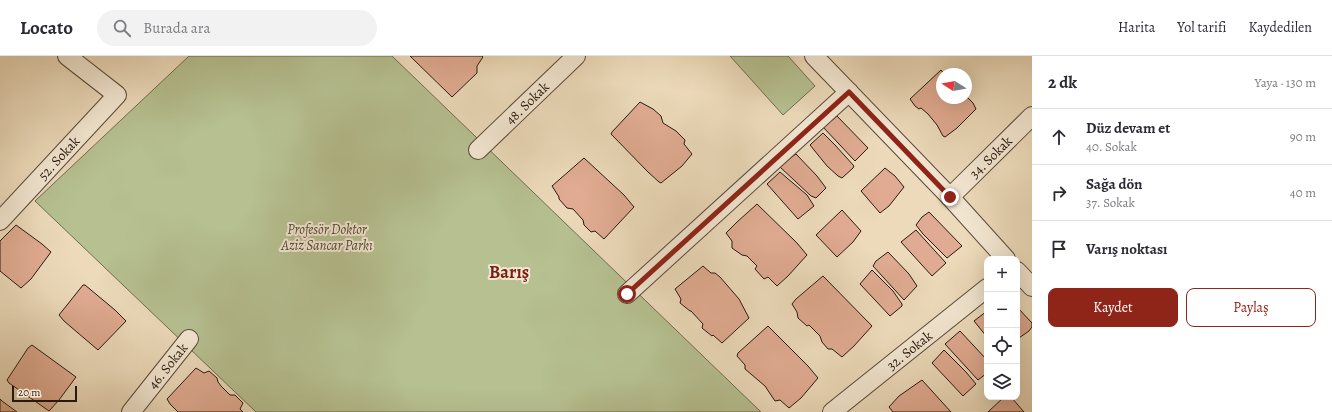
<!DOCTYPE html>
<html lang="tr">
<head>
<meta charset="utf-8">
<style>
  body { margin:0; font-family:Alegreya,serif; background:#f2f2f3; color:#2b2b33 }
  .controls { position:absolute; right:12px; bottom:12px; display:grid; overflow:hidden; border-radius:8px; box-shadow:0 4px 16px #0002 }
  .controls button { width:36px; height:36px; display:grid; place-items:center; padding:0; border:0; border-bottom:1px solid #e1e1e2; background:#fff; color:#2b2b33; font:20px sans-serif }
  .compass { position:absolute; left:936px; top:12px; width:36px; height:36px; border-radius:50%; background:#fff; box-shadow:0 4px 16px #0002; rotate:281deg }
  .scale { position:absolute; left:12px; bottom:10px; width:65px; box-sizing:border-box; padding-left:4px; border:2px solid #291911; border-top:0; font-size:11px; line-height:14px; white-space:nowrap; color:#291911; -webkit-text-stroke:3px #f3e7d2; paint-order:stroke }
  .stop { position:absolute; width:12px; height:12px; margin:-9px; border:3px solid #8f2418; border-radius:50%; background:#fff }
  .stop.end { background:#8f2418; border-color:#fff; box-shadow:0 1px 4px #0008 }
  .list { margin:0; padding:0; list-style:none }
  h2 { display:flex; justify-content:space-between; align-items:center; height:52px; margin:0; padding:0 16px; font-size:17px }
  h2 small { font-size:13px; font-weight:400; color:#7c7c81 }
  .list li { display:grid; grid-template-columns:26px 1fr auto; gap:12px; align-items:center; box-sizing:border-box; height:56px; padding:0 16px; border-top:1px solid #e1e1e2 }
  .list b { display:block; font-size:15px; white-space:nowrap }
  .list p { margin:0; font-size:13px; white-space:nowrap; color:#7c7c81 }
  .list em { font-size:13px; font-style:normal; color:#7c7c81 }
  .actions { display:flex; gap:8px; padding:12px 16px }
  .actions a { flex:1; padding:9px 0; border:1px solid #8f2418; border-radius:8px; text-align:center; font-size:14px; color:#8f2418 }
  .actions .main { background:#8f2418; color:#fff }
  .icon { flex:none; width:22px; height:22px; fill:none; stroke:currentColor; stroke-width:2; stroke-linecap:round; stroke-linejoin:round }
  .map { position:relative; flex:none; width:1032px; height:356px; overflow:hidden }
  header { display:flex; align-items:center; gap:24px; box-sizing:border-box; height:56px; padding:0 20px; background:#fff; border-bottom:1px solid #e1e1e2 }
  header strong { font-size:19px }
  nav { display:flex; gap:22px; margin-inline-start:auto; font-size:14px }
  .search { width:280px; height:36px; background:#f2f2f3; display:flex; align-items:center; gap:10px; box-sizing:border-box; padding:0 14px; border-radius:22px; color:#7c7c81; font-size:15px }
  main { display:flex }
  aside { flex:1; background:#fff }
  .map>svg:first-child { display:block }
  .green { fill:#b6c091; stroke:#706c51 }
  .building { fill:#e0ab92; stroke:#291911 }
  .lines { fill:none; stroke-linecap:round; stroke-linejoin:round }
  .minor-casing { stroke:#5a493b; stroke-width:20 }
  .minor { stroke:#f3e7d2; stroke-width:18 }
  .route { stroke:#8f2418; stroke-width:5 }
  .labels { text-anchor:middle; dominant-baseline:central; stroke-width:4; stroke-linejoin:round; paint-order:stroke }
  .street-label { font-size:14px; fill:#291911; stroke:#f3e7d2 }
  .park-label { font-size:14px; font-style:italic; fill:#534b37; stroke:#f3e7d2 }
  .district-label { font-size:18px; font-weight:bold; fill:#7a1f14; stroke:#f3e7d2 }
</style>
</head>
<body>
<header>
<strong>Locato</strong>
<div class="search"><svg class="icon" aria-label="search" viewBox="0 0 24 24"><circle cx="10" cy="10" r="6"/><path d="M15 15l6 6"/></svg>Burada ara</div>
<nav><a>Harita</a><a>Yol tarifi</a><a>Kaydedilen</a></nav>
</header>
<main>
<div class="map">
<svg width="1032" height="356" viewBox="0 0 1032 356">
  <rect width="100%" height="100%" fill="#ecdaba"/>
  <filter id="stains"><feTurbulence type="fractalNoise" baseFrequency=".005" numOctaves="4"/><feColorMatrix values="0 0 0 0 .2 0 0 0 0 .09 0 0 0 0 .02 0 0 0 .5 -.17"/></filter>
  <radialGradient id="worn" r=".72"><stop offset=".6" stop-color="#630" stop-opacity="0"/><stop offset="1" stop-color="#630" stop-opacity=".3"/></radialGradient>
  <path class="green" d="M 189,0 L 392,0 L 761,356 L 256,356 L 35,145 Z
    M 730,0 L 788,0 L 815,30 L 783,59 Z"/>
  <path class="building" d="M 410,0 L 482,0 L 483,1 L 477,10 L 477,17 L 452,41 Z
    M 941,14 L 944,18 L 942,18 L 942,42 L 966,42 L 966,40 L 973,47 L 976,53 L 957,72 L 945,81 L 943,80 L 937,69 L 928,58 L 921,52 L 919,53 L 915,50 L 910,43 Z
    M 640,46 L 653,53 L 661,60 L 663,67 L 676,75 L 685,84 L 684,88 L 692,98 L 682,110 L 661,127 L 659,126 L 648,116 L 611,78 L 612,76 Z
    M 837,60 L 868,92 L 855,105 L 823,71 Z
    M 823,77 L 835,89 L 854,110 L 853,112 L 842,122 L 838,120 L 827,110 L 810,89 Z
    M 796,98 L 817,120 L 826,132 L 816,142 L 811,140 L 780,111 L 787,104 Z
    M 584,102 L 624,139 L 634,151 L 604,183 L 595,175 L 591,176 L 584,169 L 583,164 L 573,153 L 567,152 L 559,143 L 559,141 L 552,130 Z
    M 885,112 L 895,120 L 904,131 L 889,150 L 880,157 L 861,135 Z
    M 780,116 L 807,139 L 814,150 L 798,163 L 767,128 Z
    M 757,148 L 797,187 L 807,199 L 788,220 L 777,230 L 768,221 L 764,223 L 755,213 L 757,210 L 747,200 L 742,199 L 732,192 L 732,185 L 726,177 L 737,166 Z
    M 842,154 L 861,175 L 853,186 L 837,201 L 816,179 Z
    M 929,156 L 962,190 L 947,202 L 923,178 L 916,169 L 922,161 Z
    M 16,169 L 42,188 L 51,196 L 31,223 L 21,232 L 0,215 L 0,185 Z
    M 916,174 L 946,207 L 932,220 L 901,186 Z
    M 888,196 L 909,218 L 917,230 L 904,244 L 873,210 L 876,205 Z
    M 703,210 L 711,217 L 715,217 L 720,221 L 739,243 L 749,262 L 722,287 L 713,279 L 712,280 L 702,272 L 703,268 L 691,255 L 690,255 L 680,247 L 681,243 L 675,233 Z
    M 872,214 L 893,235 L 902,248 L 902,250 L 890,260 L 860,228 Z
    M 823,220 L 872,270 L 854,290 L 842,301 L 832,293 L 828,293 L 822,286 L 820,280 L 809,269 L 807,270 L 798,262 L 797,256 L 792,248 L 796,243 Z
    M 83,229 L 85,229 L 115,254 L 126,265 L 98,294 L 64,265 L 59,259 Z
    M 1017,251 L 1032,267 L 1032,271 L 1029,275 L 1019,282 L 1017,280 Z
    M 987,255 L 987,281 L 974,265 Z
    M 768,270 L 808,310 L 818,322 L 801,342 L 789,352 L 780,344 L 775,345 L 765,330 L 745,313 L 745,309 L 737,300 L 738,297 Z
    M 960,275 L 987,304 L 987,317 L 978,324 L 945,288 Z
    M 32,289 L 76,321 L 59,344 L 49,355 L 9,327 L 7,324 L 28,292 Z
    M 944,294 L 966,316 L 976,328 L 963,340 L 932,307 Z
    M 196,312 L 204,317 L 209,315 L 217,322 L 218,326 L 221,330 L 230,339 L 235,339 L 243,347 L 240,353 L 243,356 L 178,356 L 170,348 L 167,343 Z
    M 922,324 L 951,356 L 893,356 L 889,351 L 899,340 Z
    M 1004,341 L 1011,341 L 1024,356 L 988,356 Z
    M 0,343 L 2,345 L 17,356 L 0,356 Z"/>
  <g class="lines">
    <g class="minor-casing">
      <g id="minor">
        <path d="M 814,0 L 950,141 L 1006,203"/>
        <path id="s1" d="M 478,94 L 576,0"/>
        <path id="s2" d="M 950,141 L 1032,60"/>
        <path id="s3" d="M 0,165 L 117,39 L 67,0"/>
        <path d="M 1017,215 L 1032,231"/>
        <path d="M 627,238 L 849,36"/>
        <path id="s4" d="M 131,356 L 189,283"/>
        <path id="s5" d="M 832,356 L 987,232"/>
      </g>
    </g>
    <use href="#minor" class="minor"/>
  </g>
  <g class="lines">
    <path class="route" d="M 627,238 L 849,36 L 950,141"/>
  </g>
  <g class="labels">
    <g class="street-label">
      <text stroke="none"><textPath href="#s1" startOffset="68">48. Sokak</textPath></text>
      <text stroke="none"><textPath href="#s2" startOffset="57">34. Sokak</textPath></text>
      <text stroke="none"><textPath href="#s3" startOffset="86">52. Sokak</textPath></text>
      <text stroke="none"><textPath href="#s5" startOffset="99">32. Sokak</textPath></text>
      <text stroke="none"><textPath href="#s4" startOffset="59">46. Sokak</textPath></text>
    </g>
    <g class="park-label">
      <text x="327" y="173">Profesör Doktor<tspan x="327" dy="16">Aziz Sancar Parkı</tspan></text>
    </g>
    <g class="district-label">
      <text x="509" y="216">Barış</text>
    </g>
  </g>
  <rect width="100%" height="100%" filter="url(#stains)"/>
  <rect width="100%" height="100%" fill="url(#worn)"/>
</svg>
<div class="controls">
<button>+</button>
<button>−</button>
<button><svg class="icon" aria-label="locate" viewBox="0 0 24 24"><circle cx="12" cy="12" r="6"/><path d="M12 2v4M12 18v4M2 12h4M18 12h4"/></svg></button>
<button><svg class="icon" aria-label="layers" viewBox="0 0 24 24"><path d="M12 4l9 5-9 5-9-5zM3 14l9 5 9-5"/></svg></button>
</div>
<svg class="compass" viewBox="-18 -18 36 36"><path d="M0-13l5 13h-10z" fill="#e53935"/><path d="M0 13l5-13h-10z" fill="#7c7c81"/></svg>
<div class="scale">20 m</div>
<div class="stop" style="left:627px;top:238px"></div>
<div class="stop end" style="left:950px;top:141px"></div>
</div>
<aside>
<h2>2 dk<small>Yaya · 130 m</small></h2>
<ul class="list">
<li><svg class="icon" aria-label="ahead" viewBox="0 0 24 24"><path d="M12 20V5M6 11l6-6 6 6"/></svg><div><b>Düz devam et</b><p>40. Sokak</p></div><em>90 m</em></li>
<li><svg class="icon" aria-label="right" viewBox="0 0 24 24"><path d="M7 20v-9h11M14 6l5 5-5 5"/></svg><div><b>Sağa dön</b><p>37. Sokak</p></div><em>40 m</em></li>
<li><svg class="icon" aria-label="arrive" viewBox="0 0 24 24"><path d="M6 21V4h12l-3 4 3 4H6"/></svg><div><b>Varış noktası</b></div></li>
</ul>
<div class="actions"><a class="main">Kaydet</a><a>Paylaş</a></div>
</aside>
</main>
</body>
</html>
